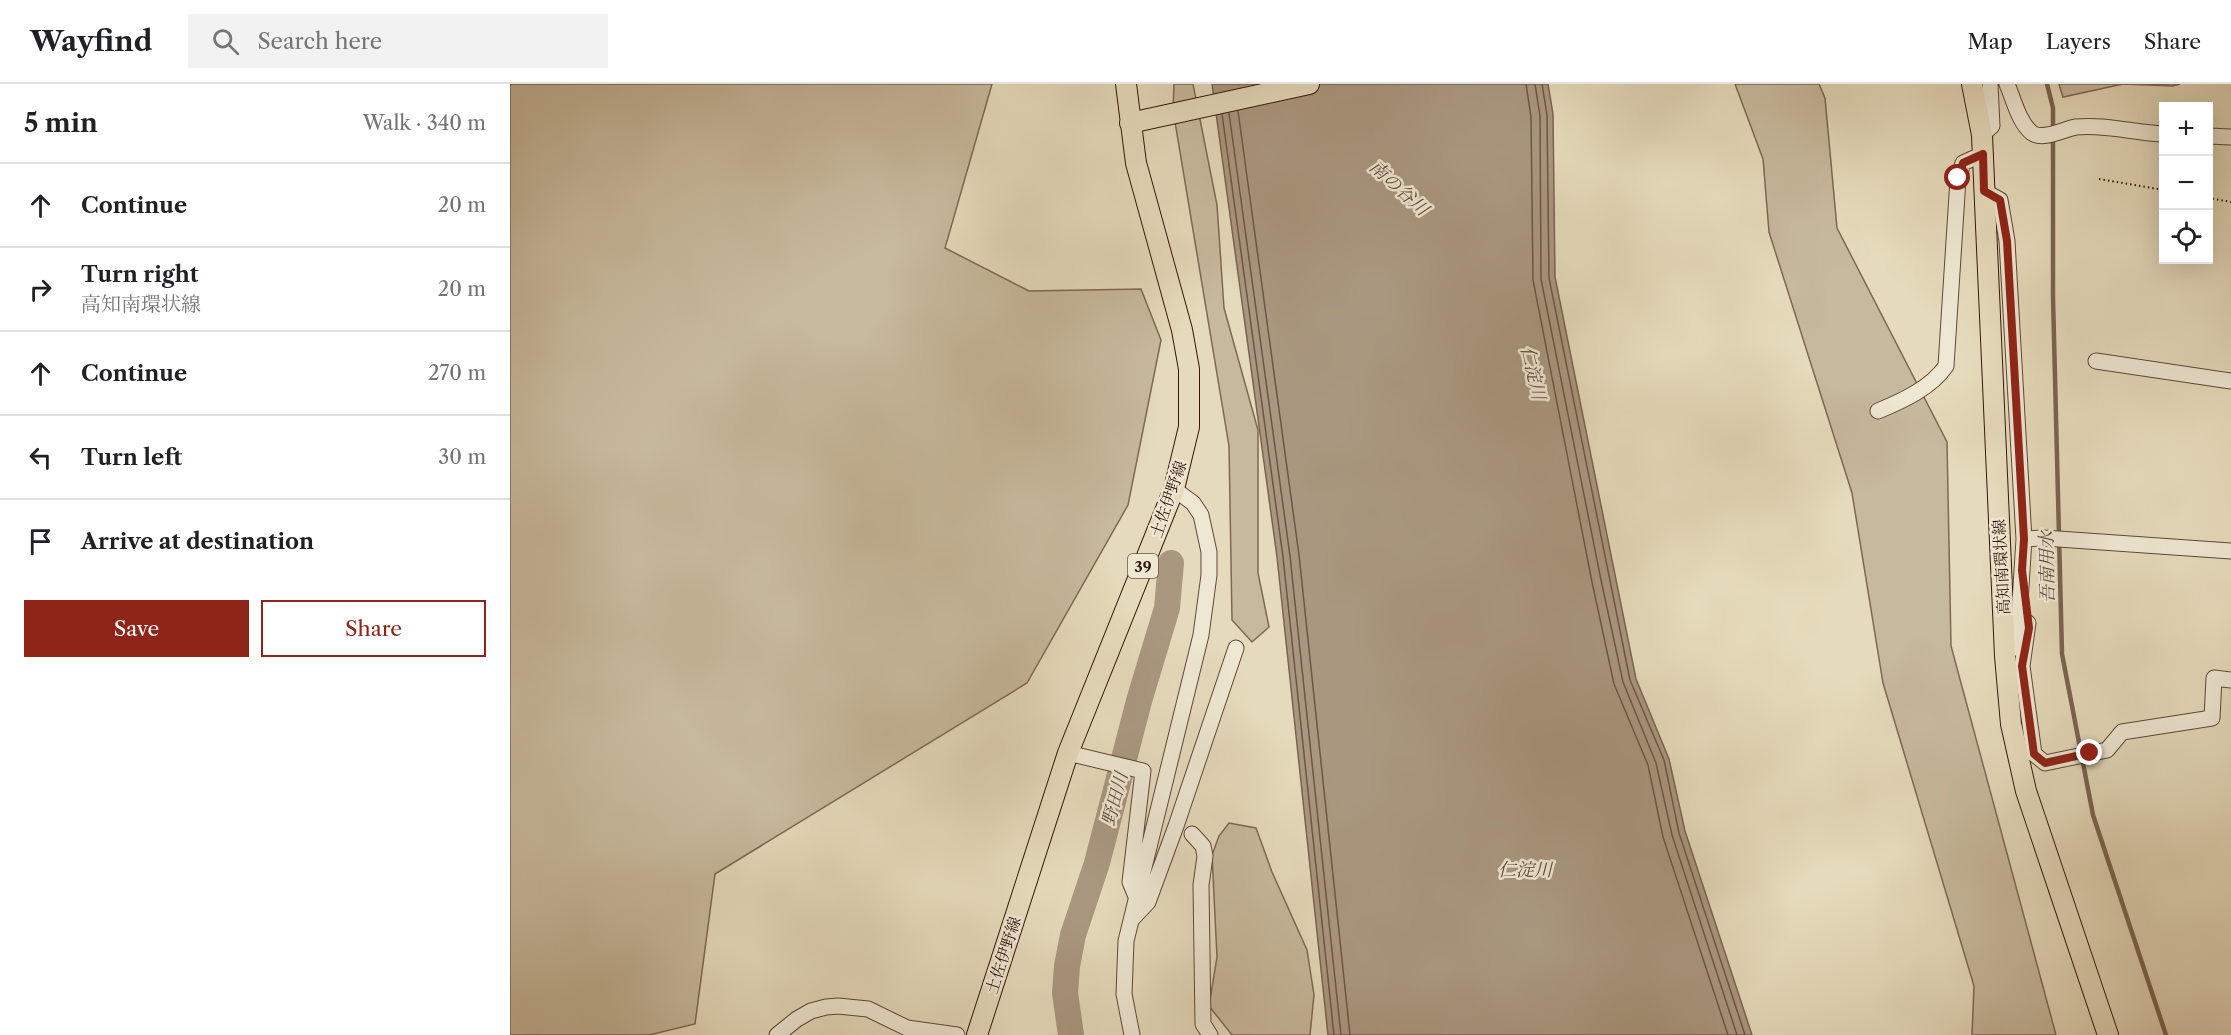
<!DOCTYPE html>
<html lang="en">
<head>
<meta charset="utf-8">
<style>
  body { margin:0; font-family:"Libre Caslon Text","Noto Serif JP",serif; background:#f2f2f2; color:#202124 }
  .controls { position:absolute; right:18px; top:18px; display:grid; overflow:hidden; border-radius:0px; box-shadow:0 6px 24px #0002 }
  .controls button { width:54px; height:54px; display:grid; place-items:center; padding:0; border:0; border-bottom:2px solid #e0e0e0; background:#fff; color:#202124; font:30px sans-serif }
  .stop { position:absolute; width:18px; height:18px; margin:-14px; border:4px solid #8f2418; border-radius:50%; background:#fff }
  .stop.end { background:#8f2418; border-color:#fff; box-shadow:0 2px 6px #0008 }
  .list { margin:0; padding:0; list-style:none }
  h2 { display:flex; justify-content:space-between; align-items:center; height:78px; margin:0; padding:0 24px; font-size:26px }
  h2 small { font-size:20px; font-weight:400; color:#757577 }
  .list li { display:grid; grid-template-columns:39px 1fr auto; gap:18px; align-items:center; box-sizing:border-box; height:84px; padding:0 24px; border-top:2px solid #e0e0e0 }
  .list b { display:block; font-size:22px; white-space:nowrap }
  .list p { margin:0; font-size:20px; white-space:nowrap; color:#757577 }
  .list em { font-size:20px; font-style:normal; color:#757577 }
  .actions { display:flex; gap:12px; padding:18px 24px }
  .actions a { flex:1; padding:14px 0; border:2px solid #8f2418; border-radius:0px; text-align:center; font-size:21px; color:#8f2418 }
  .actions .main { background:#8f2418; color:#fff }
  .icon { flex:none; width:33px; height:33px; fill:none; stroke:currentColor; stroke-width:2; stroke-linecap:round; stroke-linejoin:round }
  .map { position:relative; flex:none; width:1721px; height:951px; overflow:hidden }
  header { display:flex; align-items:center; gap:36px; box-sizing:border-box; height:84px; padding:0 30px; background:#fff; border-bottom:2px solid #e0e0e0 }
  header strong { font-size:28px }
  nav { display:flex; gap:33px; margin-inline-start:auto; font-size:21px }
  .search { width:420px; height:54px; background:#f2f2f2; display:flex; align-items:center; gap:15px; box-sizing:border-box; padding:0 21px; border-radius:0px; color:#757577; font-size:22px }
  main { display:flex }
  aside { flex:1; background:#fff }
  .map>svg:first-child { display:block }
  .green { fill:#c7b99d; stroke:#7e6854; stroke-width:1.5 }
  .water { fill:#a9977f; stroke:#7a6351; stroke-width:1.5 }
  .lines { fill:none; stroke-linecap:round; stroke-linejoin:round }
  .shore { stroke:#6e5645; stroke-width:1.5 }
  .stream { stroke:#7a6351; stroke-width:4.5 }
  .river { stroke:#a9977f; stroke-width:26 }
  .minor-casing { stroke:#604737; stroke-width:17 }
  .major-casing { stroke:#34160b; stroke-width:22 }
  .path { stroke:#34160b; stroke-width:2; stroke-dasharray:1.5 3; stroke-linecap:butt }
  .minor { stroke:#eee7d3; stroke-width:15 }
  .major { stroke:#e5dabb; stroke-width:20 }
  .route { stroke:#8f2418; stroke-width:8 }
  .labels { text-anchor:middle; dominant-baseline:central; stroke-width:5; stroke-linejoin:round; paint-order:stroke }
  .shield { fill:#eee7d3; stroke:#6c5547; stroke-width:1.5 }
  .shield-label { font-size:15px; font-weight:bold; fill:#34160b }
  .street-label { font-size:16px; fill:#34160b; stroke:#eee7d3 }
  .water-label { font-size:18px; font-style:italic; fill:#634a39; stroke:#eee7d3 }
</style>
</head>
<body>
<header>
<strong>Wayfind</strong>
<div class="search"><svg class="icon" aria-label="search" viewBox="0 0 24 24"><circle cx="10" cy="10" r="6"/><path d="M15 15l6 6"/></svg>Search here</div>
<nav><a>Map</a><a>Layers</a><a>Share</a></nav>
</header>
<main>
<aside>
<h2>5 min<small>Walk · 340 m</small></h2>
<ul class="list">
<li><svg class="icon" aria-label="ahead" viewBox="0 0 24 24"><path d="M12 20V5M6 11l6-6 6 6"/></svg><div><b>Continue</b></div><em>20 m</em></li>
<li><svg class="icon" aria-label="right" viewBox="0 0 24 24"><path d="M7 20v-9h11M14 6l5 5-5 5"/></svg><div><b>Turn right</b><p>高知南環状線</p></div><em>20 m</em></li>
<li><svg class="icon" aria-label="ahead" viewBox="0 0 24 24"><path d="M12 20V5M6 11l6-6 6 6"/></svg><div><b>Continue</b></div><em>270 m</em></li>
<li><svg class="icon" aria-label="left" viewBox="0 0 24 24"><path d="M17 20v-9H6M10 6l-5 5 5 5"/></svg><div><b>Turn left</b></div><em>30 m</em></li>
<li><svg class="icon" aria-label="arrive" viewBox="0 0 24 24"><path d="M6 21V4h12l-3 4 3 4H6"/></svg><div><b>Arrive at destination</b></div></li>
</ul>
<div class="actions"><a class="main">Save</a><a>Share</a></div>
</aside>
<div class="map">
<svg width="1721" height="951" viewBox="0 0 1721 951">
  <rect width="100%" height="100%" fill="#e5dabb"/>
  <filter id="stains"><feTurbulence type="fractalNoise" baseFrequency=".00333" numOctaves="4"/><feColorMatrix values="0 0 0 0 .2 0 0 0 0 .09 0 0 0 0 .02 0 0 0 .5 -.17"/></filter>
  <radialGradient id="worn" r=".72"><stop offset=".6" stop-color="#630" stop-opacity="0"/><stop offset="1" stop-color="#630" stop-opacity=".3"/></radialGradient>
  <path class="green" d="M 0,0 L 482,0 L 435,164 L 519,207 L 631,205 L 651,256 L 618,421 L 517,599 L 205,790 L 185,940 L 139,951 L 0,951 Z
    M 664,0 L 683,0 L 707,121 L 714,224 L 748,346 L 748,489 L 759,543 L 742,558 L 722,536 L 719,362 L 663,26 Z
    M 1225,0 L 1309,0 L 1315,14 L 1327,144 L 1437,358 L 1441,562 L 1546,951 L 1462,951 L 1464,902 L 1373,599 L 1342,409 L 1259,148 L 1253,75 Z
    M 1549,0 L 1670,0 L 1663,2 L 1613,0 L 1553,13 Z
    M 719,739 L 746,744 L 762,788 L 797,866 L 804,911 L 800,951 L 722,951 L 699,922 L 707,873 L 702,771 L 709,752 Z"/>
  <path class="water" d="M 702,0 L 1038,0 L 1043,30 L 1045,193 L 1126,595 L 1159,675 L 1175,747 L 1242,951 L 818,951 L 767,473 Z"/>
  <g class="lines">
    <path class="shore" d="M 1016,0 L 1021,33 L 1023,196 L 1082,498 L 1104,600 L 1138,681 L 1153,753 L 1218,951
      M 1025,0 L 1030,32 L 1031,195 L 1091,496 L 1113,598 L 1146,679 L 1162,751 L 1227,951
      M 1032,0 L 1037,31 L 1039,194 L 1120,596 L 1154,676 L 1169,749 L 1235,951
      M 728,27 L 789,471 L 840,951
      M 719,29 L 780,472 L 831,951
      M 712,30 L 773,473 L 824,951"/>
    <path class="stream" d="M 1537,0 L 1543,24 L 1543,214 L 1552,570 L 1583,731 L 1656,951"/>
    <path class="river" d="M 561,951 L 555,909 L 557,882 L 563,851 L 587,779 L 629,617 L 657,524 L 661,479"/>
    <g class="minor-casing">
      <path id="minor" d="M 1497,0 C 1503,14 1509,39 1522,49 C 1533,57 1554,45 1566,43 C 1595,40 1625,49 1654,50
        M 1472,51 L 1482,42 L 1480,0
        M 1698,52 L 1721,53
        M 1474,107 L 1490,116 L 1497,157 L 1514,455 L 1508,550 L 1503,563 L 1495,572
        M 1586,277 L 1721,297
        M 1368,327 C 1392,317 1421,304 1436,282 L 1448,95 L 1453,79 L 1473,70
        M 1514,455 L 1534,454 L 1721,467
        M 1518,539 L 1512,582 L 1524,670 L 1535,679 L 1597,666 L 1612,648 L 1702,634 L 1704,594 L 1721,596
        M 558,669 L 633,687 L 620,798 L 627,815
        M 682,750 L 693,762 L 695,772 L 691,801 L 693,940 L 700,951
        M 623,834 L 638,818 L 666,742 L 726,564
        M 267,951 L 287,935 L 301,927 L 316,923 L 328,922 L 358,925 L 397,944 L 447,951
        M 622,951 L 614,910 L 616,857 L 691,551 L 699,491 L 699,468 L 691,431 L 683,419 L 664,405"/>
    </g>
    <g class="major-casing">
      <path id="major" d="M 1462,0 L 1472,51 L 1495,572 L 1501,640 L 1516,707 L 1598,951
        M 620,39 L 799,0
        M 467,951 L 558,669 L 664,405 L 679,343 L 679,285 L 672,246 L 626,79 L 616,0"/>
    </g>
    <path class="path" d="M 1589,95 L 1654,106
      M 1698,114 L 1721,118"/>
    <use href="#minor" class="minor"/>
    <use href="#major" class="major"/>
  </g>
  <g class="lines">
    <path class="route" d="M 1448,94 L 1453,79 L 1473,70 L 1474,107 L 1490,116 L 1497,157 L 1514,455 L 1512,486 L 1519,544 L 1512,582 L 1524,670 L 1535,679 L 1580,669"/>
  </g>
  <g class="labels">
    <rect class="shield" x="618" y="470" width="30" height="24" rx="4.5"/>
    <g class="shield-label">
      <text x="633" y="482">39</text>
    </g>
    <g class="street-label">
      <text transform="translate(658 415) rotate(-71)">土佐伊野線</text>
      <text transform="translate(1491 483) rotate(-93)">高知南環状線</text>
      <text transform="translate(493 871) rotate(-72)">土佐伊野線</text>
    </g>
    <g class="water-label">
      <text transform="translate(889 104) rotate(42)">南の谷川</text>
      <text transform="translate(1023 289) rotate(77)">仁淀川</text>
      <text transform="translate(1537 483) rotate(-91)">吾南用水</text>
      <text transform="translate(605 715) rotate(-75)">野田川</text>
      <text x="1015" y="786">仁淀川</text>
    </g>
  </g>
  <rect width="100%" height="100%" filter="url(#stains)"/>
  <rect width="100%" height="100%" fill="url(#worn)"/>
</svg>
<div class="controls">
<button>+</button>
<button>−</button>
<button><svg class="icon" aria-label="locate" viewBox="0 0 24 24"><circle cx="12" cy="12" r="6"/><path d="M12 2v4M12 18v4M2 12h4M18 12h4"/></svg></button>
</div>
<div class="stop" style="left:1448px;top:94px"></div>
<div class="stop end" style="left:1580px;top:669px"></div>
</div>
</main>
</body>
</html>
